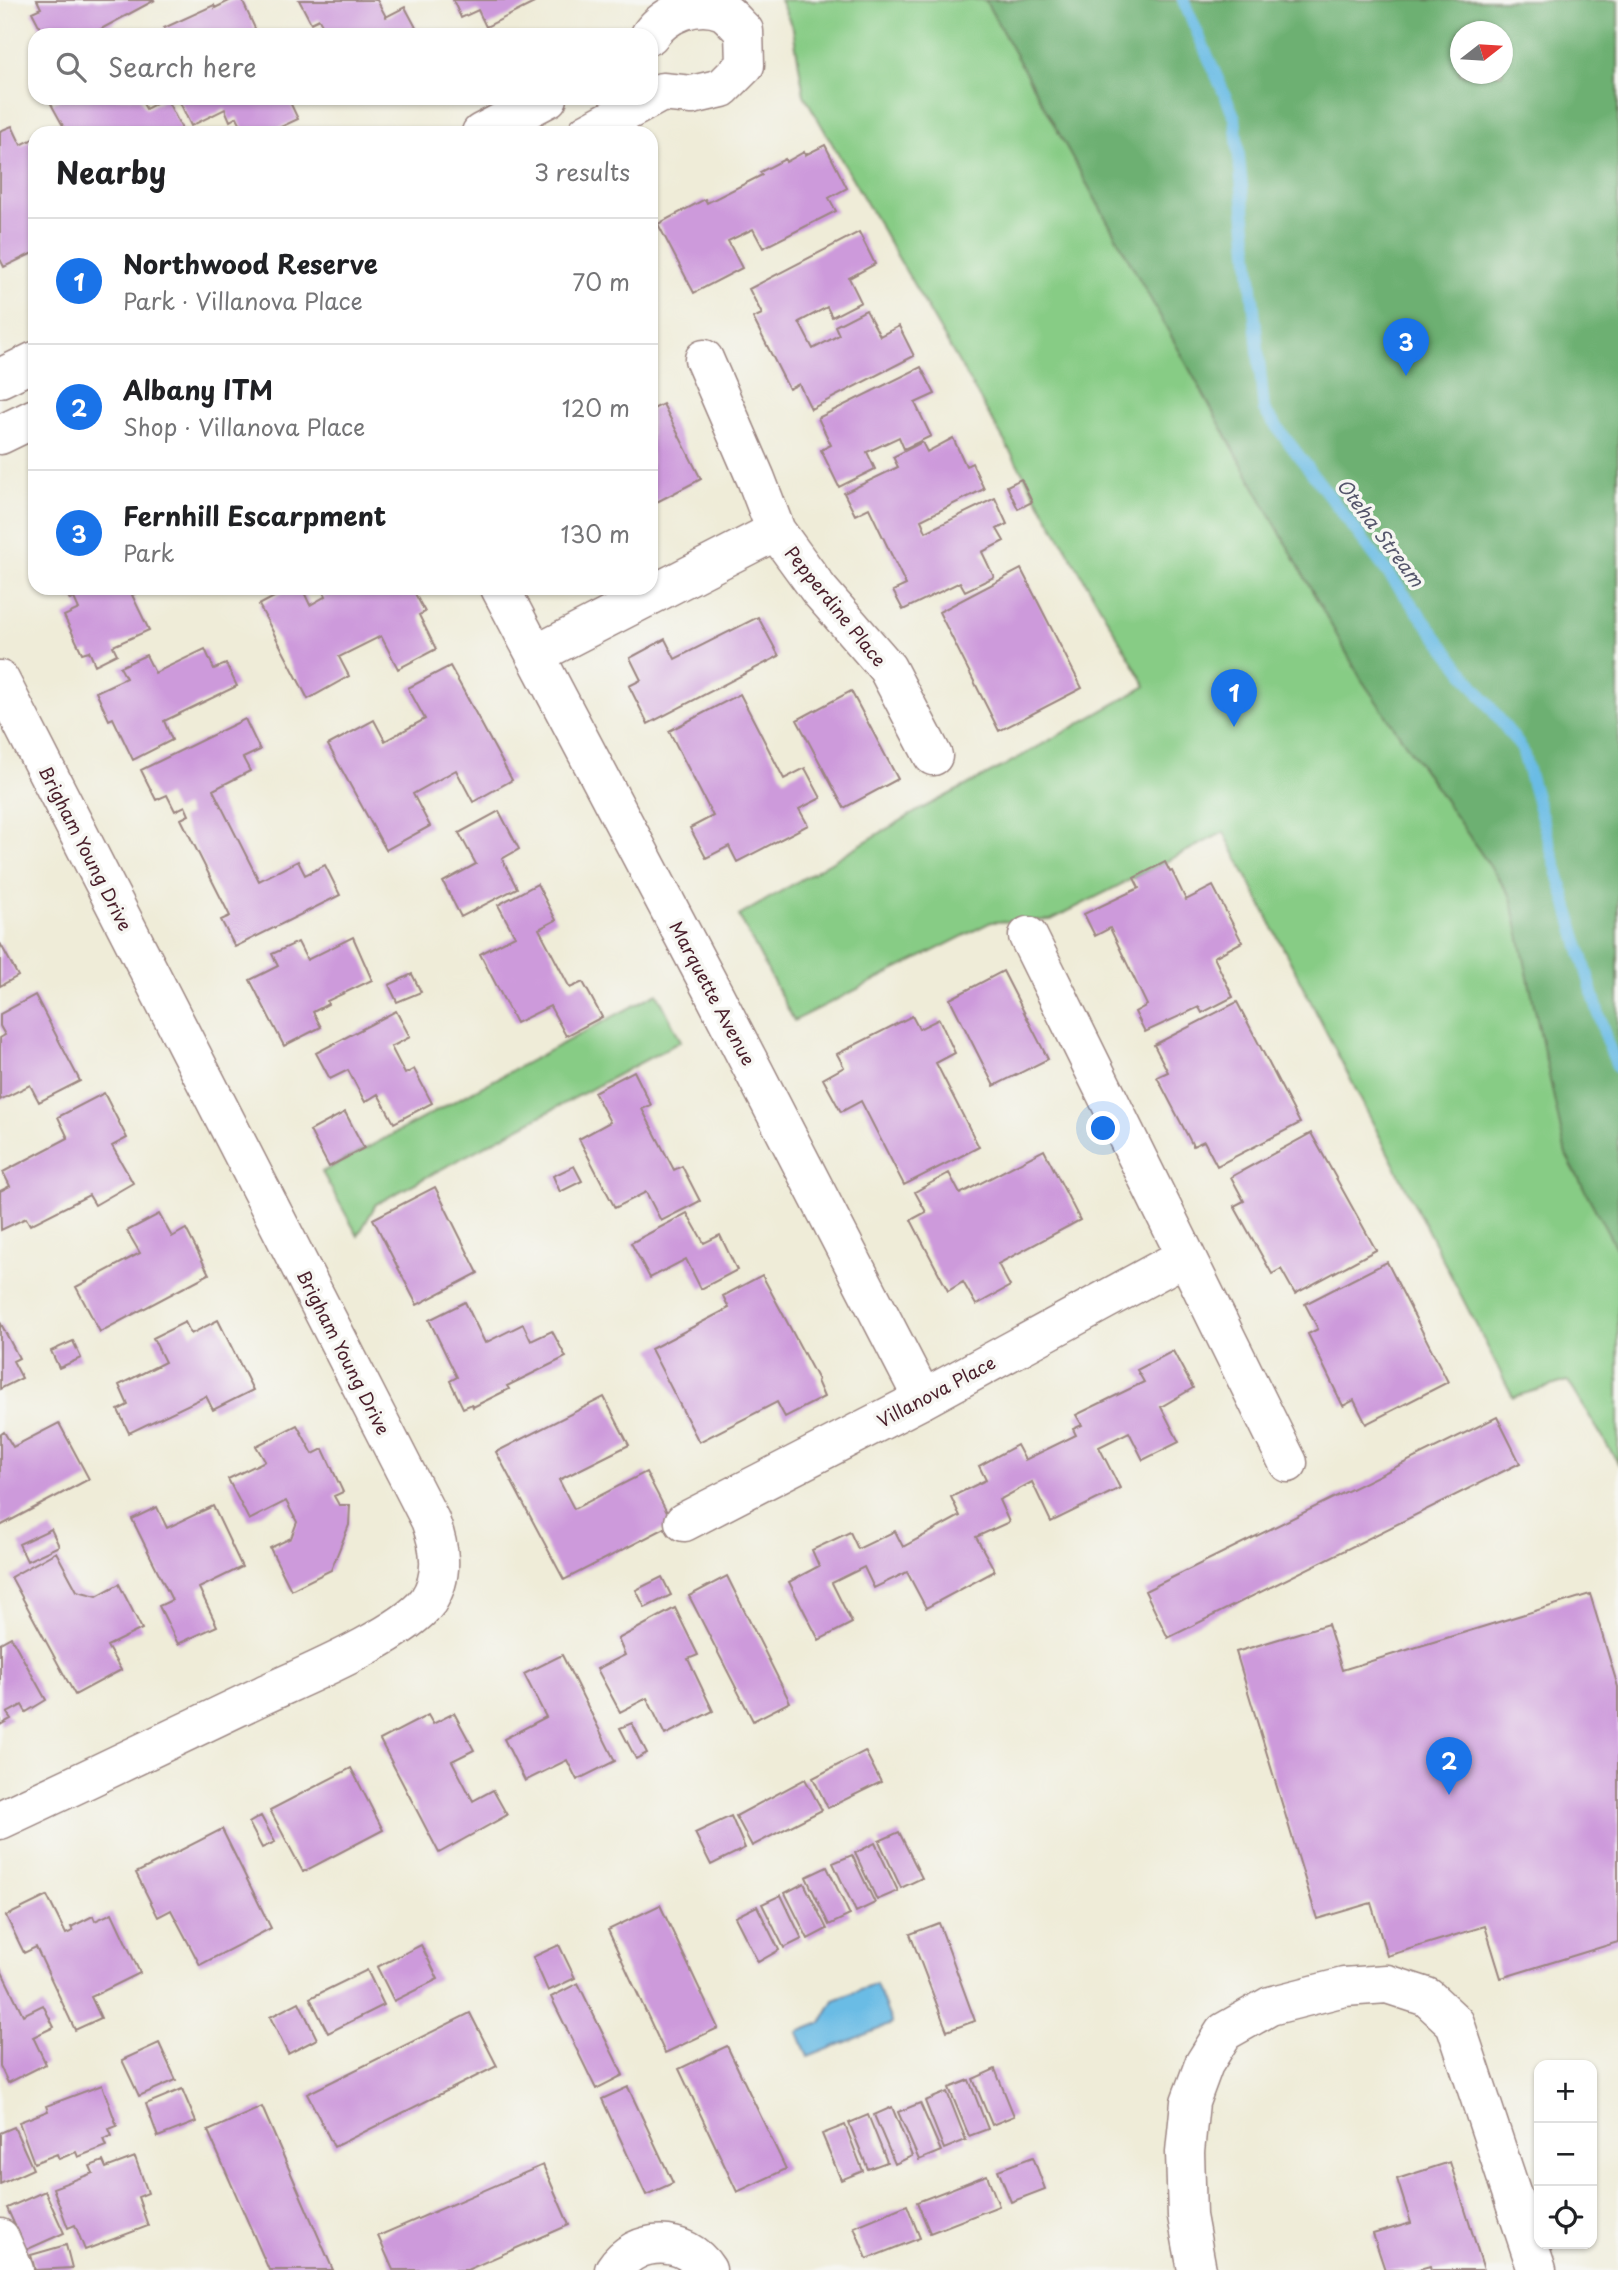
<!DOCTYPE html>
<html lang="en">
<head>
<meta charset="utf-8">
<style>
  body { margin:0; font-family:"Playpen Sans",sans-serif; background:#f2f2f2; color:#202124 }
  .controls { position:absolute; right:21px; bottom:21px; display:grid; overflow:hidden; border-radius:14px; box-shadow:0 2px 5px #0004 }
  .controls button { width:63px; height:63px; display:grid; place-items:center; padding:0; border:0; border-bottom:2px solid #e0e0e0; background:#fff; color:#202124; font:35px sans-serif }
  .compass { position:absolute; left:1450px; top:21px; width:63px; height:63px; border-radius:50%; background:#fff; box-shadow:0 2px 5px #0004; rotate:73deg }
  .you { position:absolute; left:1104px; top:1129px; width:24px; height:24px; margin:-18px; border:5px solid #fff; border-radius:50%; background:#1a73e8; box-shadow:0 0 0 10px #1a73e833 }
  .badge { display:grid; place-items:center; width:46px; height:46px; border-radius:50%; background:#1a73e8; color:#fff; font-size:23px; font-weight:700 }
  .pin { position:absolute; translate:-50% -58px; filter:drop-shadow(0 2px 4px #0008) }
  .pin::after { content:''; position:absolute; top:37px; width:24px; height:21px; background:inherit; clip-path:polygon(0 0,100% 0,50% 100%) }
  .list { margin:0; padding:0; list-style:none }
  h2 { display:flex; justify-content:space-between; align-items:center; height:91px; margin:0; padding:0 28px; font-size:30px }
  h2 small { font-size:23px; font-weight:400; color:#757577 }
  .list li { display:grid; grid-template-columns:46px 1fr auto; gap:21px; align-items:center; box-sizing:border-box; height:126px; padding:0 28px; border-top:2px solid #e0e0e0 }
  .list b { display:block; font-size:26px; white-space:nowrap }
  .list p { margin:0; font-size:23px; white-space:nowrap; color:#757577 }
  .list em { font-size:23px; font-style:normal; color:#757577 }
  .icon { flex:none; width:38px; height:38px; fill:none; stroke:currentColor; stroke-width:2; stroke-linecap:round; stroke-linejoin:round }
  .map { position:relative; flex:none; width:1618px; height:2270px; overflow:hidden }
  .search { position:absolute; background:#fff; box-shadow:0 2px 5px #0004; left:28px; top:28px; width:630px; height:77px; display:flex; align-items:center; gap:18px; box-sizing:border-box; padding:0 24px; border-radius:21px; color:#757577; font-size:26px }
  .panel { position:absolute; background:#fff; box-shadow:0 2px 5px #0004; left:28px; top:126px; width:630px; height:469px; border-radius:21px }
  .map>svg:first-child { display:block }
  .green { fill:#87cc85; stroke:#687658; stroke-width:2; fill-rule:evenodd }
  .forest { fill:#6db072; stroke:#5c684e; stroke-width:2; fill-rule:evenodd }
  .water { fill:#6abce5; stroke:#5a6e88; stroke-width:2 }
  .lines { fill:none; stroke-linecap:round; stroke-linejoin:round }
  .stream { stroke:#6abce5; stroke-width:12 }
  .building { fill:#cd9adb }
  .minor-casing { stroke:#9c8682; stroke-width:41 }
  .minor { stroke:#fff; stroke-width:38 }
  .labels { text-anchor:middle; dominant-baseline:central; stroke-width:7; stroke-linejoin:round; paint-order:stroke }
  .street-label { font-size:18px; fill:#4a1f2b; stroke:#f6f6f2 }
  .water-label { font-size:19px; font-style:italic; fill:#55566c; stroke:#f6f6f2 }
</style>
</head>
<body>
<div class="map">
<svg width="1618" height="2270" viewBox="0 0 1618 2270">
  <rect width="100%" height="100%" fill="#f6f6f2"/>
  <filter id="ink" filterUnits="userSpaceOnUse"><feTurbulence type="fractalNoise" baseFrequency=".0143" numOctaves="2"/><feDisplacementMap in="SourceGraphic" scale="14" xChannelSelector="R" yChannelSelector="G"/><feConvolveMatrix kernelMatrix="1 2 1 2 8 2 1 2 1" color-interpolation-filters="sRGB"/></filter>
  <filter id="wash" filterUnits="userSpaceOnUse"><feTurbulence type="fractalNoise" baseFrequency=".00686" numOctaves="4" result="noise"/><feDisplacementMap in="SourceGraphic" scale="28" xChannelSelector="R" yChannelSelector="G"/><feGaussianBlur stdDeviation="1.57" result="paint"/><feColorMatrix in="noise" values="0 0 0 0 0 0 0 0 0 0 0 0 0 0 0 0 0 1.4 0 .05"/><feComposite in="paint" operator="in"/></filter>
  <g filter="url(#wash)">
    <rect width="100%" height="100%" fill="#efecd8"/>
    <path class="green" d="M 780,0 L 1618,0 L 1618,1463 L 1568,1381 L 1513,1397 L 1224,832 L 1051,920 L 991,922 L 794,1021 L 739,916 L 921,809 L 1000,768 L 1146,686 L 804,95 L 793,29 ZM 1460,32 L 1502,32 L 1502,74 L 1460,74 Z
      M 657,993 L 681,1041 L 376,1204 L 358,1236 L 322,1172 Z"/>
    <path class="forest" d="M 985,0 L 1618,0 L 1618,1252 L 1566,1155 L 1511,897 L 1361,679 ZM 1460,32 L 1502,32 L 1502,74 L 1460,74 Z"/>
    <path class="water" d="M 876,1984 L 892,2024 L 808,2057 L 798,2032 L 821,2023 L 834,2000 Z"/>
    <g class="lines">
      <path class="stream" d="M 1183,0 L 1235,118 L 1264,410 L 1522,749 L 1607,1042 L 1618,1068"/>
    </g>
    <g id="blocks">
      <path class="building" d="M 37,0 L 155,0 L 90,35 L 44,35 L 32,12 L 41,8 Z
        M 231,0 L 242,0 L 258,35 L 168,35 L 164,28 L 214,5 L 215,8 Z
        M 299,0 L 377,0 L 386,17 L 405,7 L 420,35 L 328,35 L 319,19 L 311,23 Z
        M 453,0 L 532,0 L 534,3 L 486,27 L 478,10 L 461,18 Z
        M 62,98 L 140,98 L 146,109 L 166,98 L 184,133 L 67,133 L 51,104 Z
        M 178,98 L 288,98 L 298,119 L 268,133 L 245,133 L 237,117 L 230,121 L 225,109 L 191,126 Z
        M 12,126 L 21,145 L 35,138 L 35,252 L 4,267 L 0,259 L 0,131 Z
        M 825,145 L 847,188 L 829,198 L 836,211 L 763,248 L 753,229 L 728,241 L 742,268 L 694,293 L 658,224 L 705,199 L 707,203 L 762,175 L 760,172 L 785,159 L 786,162 L 804,152 L 805,155 Z
        M 859,232 L 875,264 L 849,278 L 861,302 L 832,317 L 827,307 L 799,322 L 813,349 L 839,335 L 835,326 L 866,310 L 880,336 L 899,326 L 914,356 L 811,409 L 799,384 L 789,389 L 753,318 L 762,314 L 749,289 Z
        M 921,367 L 935,394 L 915,403 L 931,436 L 904,449 L 899,437 L 867,452 L 875,469 L 839,487 L 821,450 L 831,445 L 818,418 Z
        M 663,404 L 701,479 L 651,505 L 651,410 Z
        M 953,438 L 966,466 L 972,463 L 984,489 L 921,520 L 926,532 L 995,498 L 1007,524 L 997,529 L 1004,541 L 982,552 L 994,577 L 965,591 L 960,582 L 903,610 L 893,591 L 906,585 L 869,508 L 855,515 L 844,493 L 898,467 L 893,457 L 922,442 L 927,452 Z
        M 1021,479 L 1032,502 L 1018,509 L 1007,486 Z
        M 1021,569 L 1082,688 L 999,731 L 939,612 Z
        M 64,588 L 147,588 L 132,595 L 149,630 L 113,646 L 117,654 L 95,665 L 89,651 L 82,653 L 64,616 L 79,609 L 74,598 L 70,600 Z
        M 291,588 L 302,588 L 310,605 L 326,596 L 322,588 L 412,588 L 425,612 L 419,615 L 436,649 L 398,669 L 381,636 L 339,657 L 349,676 L 308,699 L 259,605 Z
        M 758,617 L 779,656 L 648,724 L 629,686 L 641,680 L 630,658 L 665,639 L 675,659 Z
        M 205,649 L 214,669 L 226,664 L 237,686 L 164,721 L 172,740 L 133,760 L 113,718 L 109,720 L 96,692 L 126,678 L 120,667 L 146,655 L 155,673 Z
        M 450,666 L 512,780 L 473,802 L 456,770 L 413,794 L 430,826 L 386,850 L 328,745 L 374,720 L 385,741 L 425,719 L 408,688 Z
        M 851,691 L 898,779 L 844,808 L 797,720 Z
        M 740,694 L 784,779 L 805,768 L 821,798 L 799,809 L 808,825 L 737,862 L 729,846 L 706,858 L 690,828 L 713,816 L 669,731 Z
        M 245,719 L 260,750 L 243,758 L 250,771 L 213,790 L 259,881 L 298,861 L 305,875 L 325,865 L 340,895 L 235,947 L 221,920 L 230,916 L 181,819 L 189,815 L 185,806 L 175,811 L 167,795 L 156,800 L 141,770 Z
        M 499,811 L 519,849 L 502,859 L 517,888 L 461,917 L 443,882 L 476,864 L 459,833 Z
        M 1165,862 L 1170,872 L 1172,871 L 1186,900 L 1213,886 L 1242,942 L 1214,957 L 1233,997 L 1202,1013 L 1199,1007 L 1145,1032 L 1135,1012 L 1147,1005 L 1110,928 L 1095,936 L 1084,914 L 1139,888 L 1134,878 Z
        M 537,884 L 556,920 L 539,929 L 570,988 L 583,982 L 602,1017 L 566,1036 L 550,1006 L 516,1023 L 480,954 L 515,936 L 498,905 Z
        M 353,937 L 372,980 L 327,1001 L 328,1004 L 313,1012 L 321,1027 L 284,1046 L 250,980 L 278,966 L 272,954 L 298,942 L 307,960 Z
        M 0,943 L 18,976 L 0,986 Z
        M 1003,971 L 1048,1059 L 994,1086 L 950,999 Z
        M 412,974 L 421,992 L 397,1002 L 389,985 Z
        M 35,995 L 80,1081 L 39,1102 L 30,1085 L 0,1100 L 0,1038 L 5,1035 L 0,1026 L 0,1014 Z
        M 1237,1002 L 1300,1123 L 1217,1166 L 1204,1141 L 1193,1146 L 1157,1077 L 1168,1072 L 1154,1045 Z
        M 396,1011 L 410,1037 L 391,1047 L 405,1074 L 414,1069 L 432,1103 L 394,1123 L 378,1094 L 365,1102 L 348,1070 L 330,1079 L 316,1053 Z
        M 912,1016 L 919,1029 L 939,1019 L 955,1053 L 936,1063 L 979,1147 L 904,1185 L 861,1101 L 841,1112 L 823,1079 L 844,1067 L 837,1054 Z
        M 634,1071 L 651,1105 L 642,1109 L 674,1170 L 682,1166 L 700,1201 L 661,1221 L 646,1192 L 615,1208 L 579,1139 L 610,1122 L 594,1092 Z
        M 104,1093 L 127,1138 L 112,1146 L 133,1183 L 95,1205 L 89,1195 L 30,1225 L 26,1218 L 1,1230 L 0,1191 L 10,1186 L 3,1172 L 68,1138 L 58,1117 Z
        M 345,1112 L 364,1148 L 329,1167 L 310,1131 Z
        M 1311,1133 L 1376,1250 L 1295,1294 L 1281,1269 L 1272,1274 L 1234,1206 L 1244,1201 L 1231,1177 Z
        M 1044,1150 L 1080,1220 L 998,1264 L 1010,1286 L 976,1305 L 963,1282 L 948,1291 L 911,1220 L 926,1212 L 915,1192 L 949,1173 L 960,1194 Z
        M 574,1166 L 582,1181 L 560,1192 L 553,1176 Z
        M 435,1187 L 478,1273 L 417,1305 L 373,1219 Z
        M 687,1213 L 704,1243 L 720,1235 L 737,1270 L 701,1289 L 686,1259 L 650,1278 L 631,1243 Z
        M 159,1214 L 172,1237 L 186,1229 L 209,1274 L 100,1332 L 76,1287 L 140,1253 L 127,1231 Z
        M 1387,1262 L 1448,1382 L 1366,1424 L 1354,1400 L 1343,1406 L 1308,1334 L 1318,1329 L 1305,1304 Z
        M 762,1275 L 818,1380 L 817,1381 L 824,1397 L 785,1417 L 777,1402 L 699,1442 L 651,1349 L 729,1308 L 723,1296 Z
        M 465,1302 L 485,1343 L 523,1324 L 531,1341 L 552,1331 L 566,1357 L 507,1386 L 509,1389 L 473,1407 L 472,1404 L 463,1408 L 450,1381 L 457,1377 L 429,1320 Z
        M 218,1320 L 253,1390 L 213,1410 L 206,1396 L 129,1433 L 118,1410 L 128,1405 L 119,1385 L 165,1362 L 153,1338 L 185,1322 L 191,1334 Z
        M 0,1322 L 19,1358 L 13,1361 L 22,1378 L 0,1389 Z
        M 73,1341 L 81,1358 L 59,1368 L 51,1351 Z
        M 1173,1351 L 1193,1388 L 1161,1407 L 1179,1442 L 1143,1460 L 1129,1432 L 1099,1447 L 1120,1488 L 1051,1522 L 1032,1482 L 999,1500 L 1009,1522 L 976,1537 L 995,1571 L 926,1608 L 907,1572 L 874,1588 L 864,1567 L 832,1583 L 852,1623 L 819,1640 L 789,1582 L 819,1566 L 812,1550 L 850,1532 L 858,1549 L 895,1531 L 903,1547 L 960,1516 L 951,1497 L 986,1480 L 979,1466 L 1017,1445 L 1025,1460 L 1076,1435 L 1073,1429 L 1082,1425 L 1076,1415 L 1144,1382 L 1137,1370 Z
        M 604,1397 L 629,1445 L 559,1480 L 574,1509 L 646,1472 L 673,1524 L 564,1580 L 496,1452 Z
        M 1497,1417 L 1520,1463 L 1168,1638 L 1145,1591 Z
        M 59,1423 L 89,1479 L 0,1526 L 0,1435 L 4,1432 L 13,1447 Z
        M 297,1425 L 313,1454 L 323,1449 L 343,1492 L 334,1496 L 339,1505 L 350,1505 L 349,1525 L 331,1570 L 291,1590 L 270,1548 L 291,1538 L 297,1522 L 286,1501 L 249,1520 L 228,1479 L 265,1461 L 256,1446 Z
        M 213,1506 L 242,1567 L 199,1588 L 217,1626 L 178,1644 L 159,1606 L 172,1600 L 132,1519 L 157,1507 L 167,1528 Z
        M 51,1529 L 59,1546 L 27,1561 L 19,1544 Z
        M 56,1552 L 77,1591 L 97,1596 L 119,1584 L 142,1629 L 107,1646 L 121,1670 L 75,1695 L 11,1577 Z
        M 727,1576 L 790,1702 L 753,1721 L 689,1596 Z
        M 662,1577 L 671,1595 L 645,1608 L 636,1590 Z
        M 1590,1594 L 1618,1687 L 1618,1942 L 1501,1978 L 1485,1926 L 1387,1956 L 1371,1903 L 1317,1919 L 1236,1652 L 1328,1624 L 1342,1670 Z
        M 675,1608 L 698,1655 L 688,1659 L 713,1711 L 665,1735 L 647,1698 L 620,1712 L 597,1669 L 625,1655 L 618,1639 Z
        M 11,1637 L 46,1700 L 26,1712 L 22,1705 L 7,1713 L 11,1719 L 0,1725 L 0,1643 Z
        M 562,1655 L 615,1761 L 577,1780 L 567,1760 L 525,1781 L 504,1739 L 546,1717 L 524,1674 Z
        M 454,1713 L 474,1750 L 452,1761 L 473,1801 L 493,1790 L 507,1815 L 439,1853 L 380,1740 L 428,1715 L 433,1724 Z
        M 632,1723 L 647,1753 L 636,1759 L 620,1728 Z
        M 865,1751 L 881,1782 L 828,1808 L 813,1778 Z
        M 351,1768 L 383,1830 L 303,1872 L 270,1810 Z
        M 805,1779 L 822,1810 L 752,1846 L 736,1816 Z
        M 261,1816 L 275,1842 L 262,1848 L 249,1823 Z
        M 731,1816 L 745,1848 L 711,1865 L 695,1833 Z
        M 222,1829 L 271,1928 L 200,1965 L 171,1910 L 158,1917 L 136,1873 Z
        M 899,1832 L 922,1878 L 901,1888 L 879,1841 Z
        M 875,1843 L 898,1891 L 877,1900 L 855,1853 Z
        M 852,1855 L 875,1903 L 856,1912 L 833,1863 Z
        M 827,1867 L 850,1915 L 829,1925 L 806,1877 Z
        M 804,1883 L 827,1929 L 808,1939 L 785,1893 Z
        M 781,1895 L 802,1939 L 784,1948 L 762,1904 Z
        M 47,1896 L 66,1934 L 73,1931 L 71,1927 L 93,1916 L 95,1921 L 112,1913 L 140,1973 L 91,1997 L 101,2018 L 75,2030 L 36,1947 L 24,1953 L 6,1916 Z
        M 660,1905 L 718,2028 L 665,2053 L 608,1930 Z
        M 757,1906 L 779,1950 L 758,1962 L 735,1917 Z
        M 939,1923 L 975,2021 L 947,2031 L 910,1934 Z
        M 421,1945 L 438,1979 L 394,2001 L 377,1967 Z
        M 559,1945 L 575,1978 L 548,1991 L 533,1957 Z
        M 0,1968 L 23,2015 L 43,2005 L 54,2027 L 33,2037 L 46,2064 L 8,2083 L 0,2066 Z
        M 367,1970 L 384,2005 L 328,2033 L 310,1998 Z
        M 578,1983 L 623,2075 L 596,2089 L 551,1997 Z
        M 299,2002 L 317,2039 L 288,2054 L 270,2017 Z
        M 470,2013 L 497,2066 L 334,2147 L 307,2094 Z
        M 159,2043 L 176,2080 L 139,2096 L 122,2060 Z
        M 727,2046 L 786,2169 L 737,2192 L 679,2069 Z
        M 995,2069 L 1014,2116 L 992,2125 L 973,2079 Z
        M 969,2080 L 988,2129 L 969,2136 L 949,2088 Z
        M 102,2085 L 117,2126 L 109,2129 L 112,2136 L 103,2139 L 106,2146 L 78,2157 L 76,2152 L 59,2159 L 57,2154 L 34,2163 L 19,2122 L 48,2111 L 46,2106 Z
        M 628,2087 L 673,2183 L 646,2195 L 602,2099 Z
        M 182,2089 L 196,2122 L 158,2137 L 146,2104 Z
        M 947,2092 L 966,2140 L 944,2149 L 925,2101 Z
        M 920,2103 L 941,2151 L 919,2160 L 898,2112 Z
        M 262,2107 L 333,2270 L 269,2270 L 208,2131 Z
        M 892,2107 L 912,2156 L 895,2164 L 874,2115 Z
        M 868,2115 L 887,2162 L 868,2169 L 849,2123 Z
        M 845,2125 L 863,2171 L 841,2180 L 822,2134 Z
        M 14,2127 L 33,2169 L 0,2184 L 0,2133 Z
        M 135,2157 L 148,2193 L 138,2197 L 148,2226 L 85,2250 L 75,2225 L 68,2228 L 53,2188 L 93,2173 L 90,2166 L 103,2161 L 106,2168 Z
        M 1033,2157 L 1045,2189 L 1011,2202 L 998,2170 Z
        M 1450,2162 L 1484,2270 L 1431,2270 L 1430,2266 L 1416,2270 L 1385,2270 L 1373,2234 L 1411,2223 L 1397,2179 Z
        M 543,2165 L 569,2225 L 467,2270 L 393,2270 L 378,2236 Z
        M 987,2175 L 999,2206 L 930,2233 L 917,2202 Z
        M 45,2191 L 64,2233 L 26,2250 L 7,2208 Z
        M 907,2205 L 920,2238 L 867,2259 L 854,2227 Z
        M 66,2245 L 72,2268 L 35,2270 L 31,2255 Z"/>
    </g>
  </g>
  <g filter="url(#ink)">
    <use href="#blocks" fill-opacity="0" stroke="#9c8682" stroke-width="2"/>
    <g class="lines">
      <g class="minor-casing">
        <path id="minor" d="M 481,133 L 548,98
          M 587,133 L 662,92 L 692,95 L 722,88 L 745,65 L 744,31 C 737,25 731,16 723,11 C 697,0 666,13 650,35
          M 704,359 L 756,479 L 776,531 L 819,590 L 887,668 L 933,756
          M 0,378 L 35,361
          M 0,435 L 35,418
          M 500,588 L 714,994 L 923,1399
          M 535,655 L 776,531
          M 0,680 L 430,1520 C 440,1547 445,1575 428,1601 C 403,1635 304,1676 263,1695 C 176,1737 88,1779 0,1820
          M 1028,936 L 1288,1463
          M 684,1522 L 923,1399 L 1186,1256
          M 0,2238 L 14,2270
          M 614,2270 C 636,2236 685,2236 707,2270
          M 1197,2270 L 1187,2216 L 1185,2152 L 1190,2102 L 1204,2064 L 1224,2032 L 1270,2006 L 1344,1987 L 1387,1984 L 1427,1997 L 1455,2023 L 1537,2270"/>
      </g>
      <use href="#minor" class="minor"/>
    </g>
  </g>
  <g class="labels">
    <g class="street-label">
      <text transform="translate(836 606) rotate(51)">Pepperdine Place</text>
      <text transform="translate(86 848) rotate(63)">Brigham Young Drive</text>
      <text transform="translate(713 993) rotate(62)">Marquette Avenue</text>
      <text transform="translate(344 1352) rotate(63)">Brigham Young Drive</text>
      <text transform="translate(936 1391) rotate(-28)">Villanova Place</text>
    </g>
    <g class="water-label">
      <text transform="translate(1381 532) rotate(53)">Oteha Stream</text>
    </g>
  </g>
</svg>
<div class="controls">
<button>+</button>
<button>−</button>
<button><svg class="icon" aria-label="locate" viewBox="0 0 24 24"><circle cx="12" cy="12" r="6"/><path d="M12 2v4M12 18v4M2 12h4M18 12h4"/></svg></button>
</div>
<svg class="compass" viewBox="-18 -18 36 36"><path d="M0-13l5 13h-10z" fill="#e53935"/><path d="M0 13l5-13h-10z" fill="#757577"/></svg>
<div class="you"></div>
<div class="pin badge" style="left:1234px;top:727px">1</div>
<div class="pin badge" style="left:1449px;top:1795px">2</div>
<div class="pin badge" style="left:1406px;top:376px">3</div>
<div class="search"><svg class="icon" aria-label="search" viewBox="0 0 24 24"><circle cx="10" cy="10" r="6"/><path d="M15 15l6 6"/></svg>Search here</div>
<section class="panel">
<h2>Nearby<small>3 results</small></h2>
<ul class="list">
<li><span class="badge">1</span><div><b>Northwood Reserve</b><p>Park · Villanova Place</p></div><em>70 m</em></li>
<li><span class="badge">2</span><div><b>Albany ITM</b><p>Shop · Villanova Place</p></div><em>120 m</em></li>
<li><span class="badge">3</span><div><b>Fernhill Escarpment</b><p>Park</p></div><em>130 m</em></li>
</ul>
</section>
</div>
</body>
</html>
